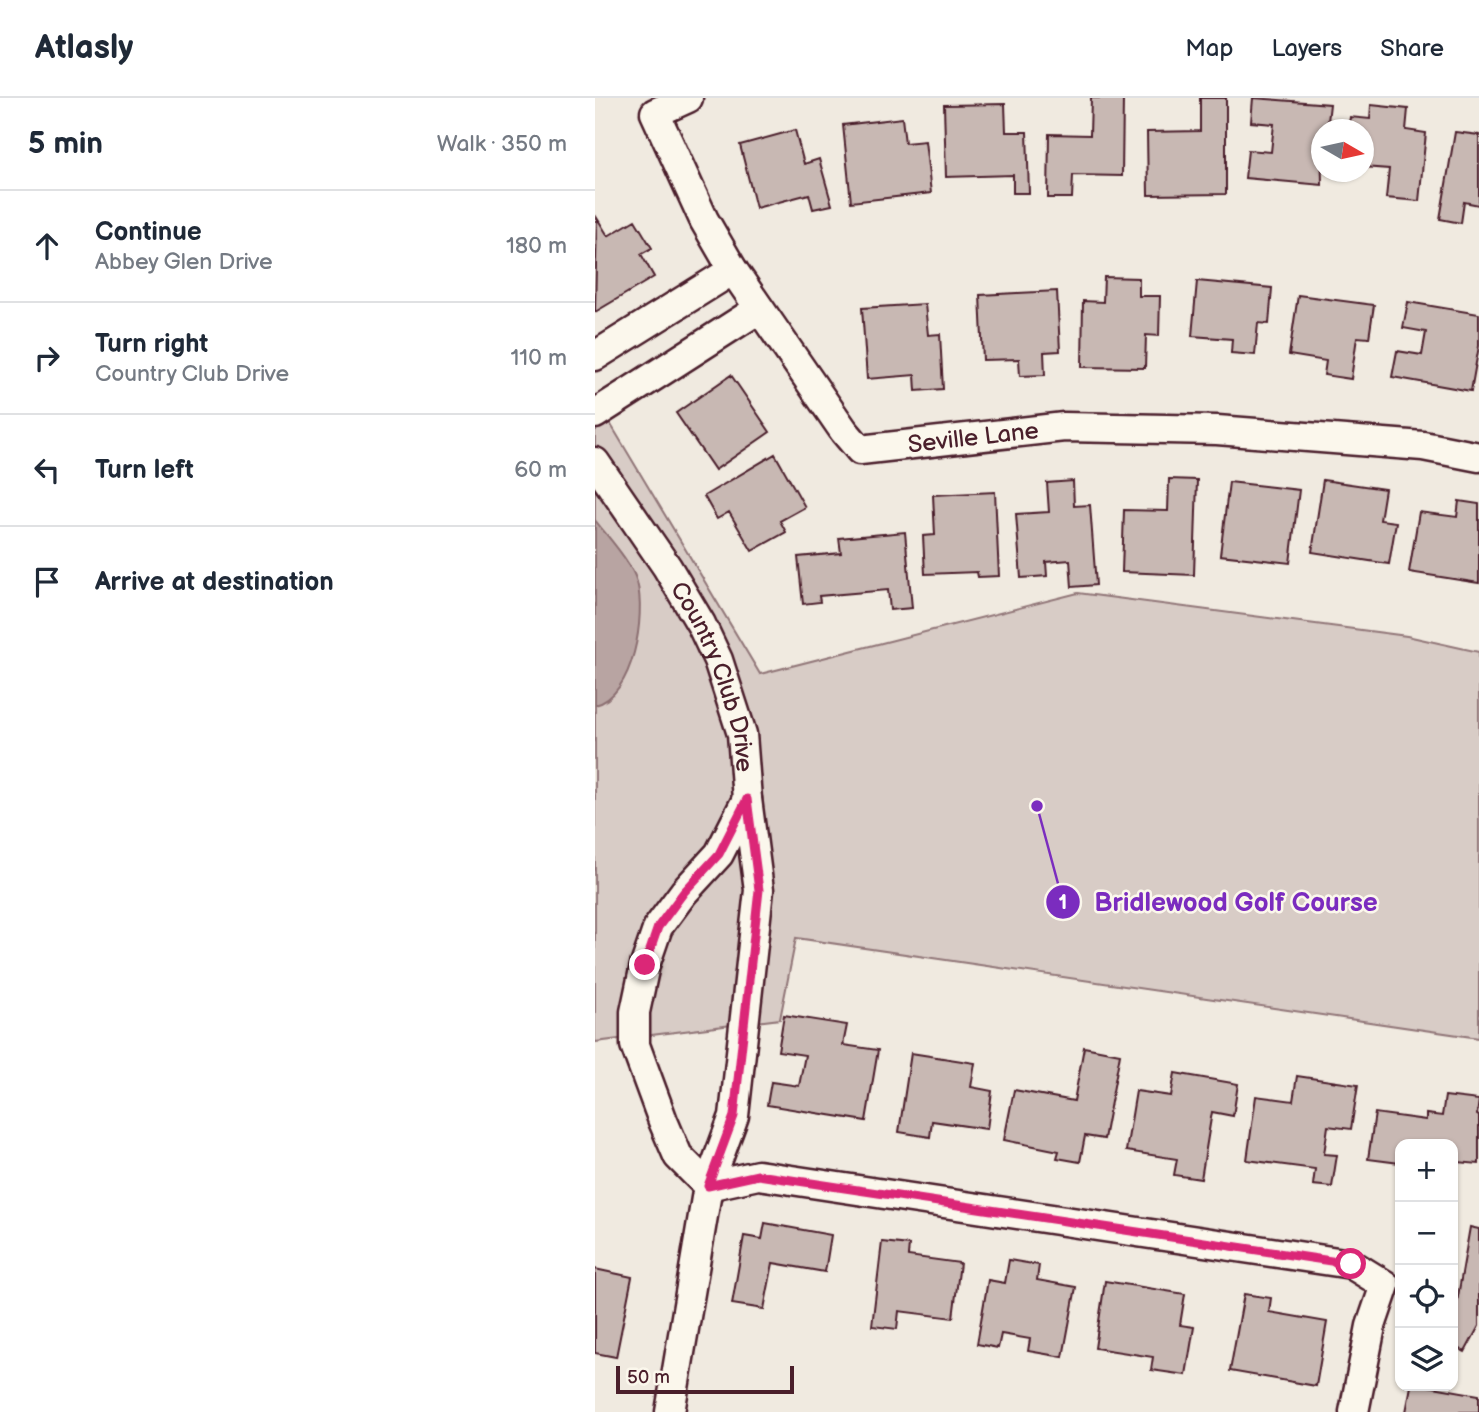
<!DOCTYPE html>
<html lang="en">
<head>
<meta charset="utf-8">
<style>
  body { margin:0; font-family:"Balsamiq Sans",sans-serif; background:#f6f6f7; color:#1f2937 }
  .controls { position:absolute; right:21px; bottom:21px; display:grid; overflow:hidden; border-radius:14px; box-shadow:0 2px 5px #0004 }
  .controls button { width:63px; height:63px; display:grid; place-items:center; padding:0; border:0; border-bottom:2px solid #e0e1e3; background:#fff; color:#1f2937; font:35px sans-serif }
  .compass { position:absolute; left:716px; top:21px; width:63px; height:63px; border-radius:50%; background:#fff; box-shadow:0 2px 5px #0004; rotate:99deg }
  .scale { position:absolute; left:21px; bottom:18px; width:178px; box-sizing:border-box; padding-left:7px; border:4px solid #4a1f2b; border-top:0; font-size:19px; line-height:24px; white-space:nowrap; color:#4a1f2b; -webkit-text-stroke:5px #fbf7ec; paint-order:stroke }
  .stop { position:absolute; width:21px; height:21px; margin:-16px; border:5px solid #db2777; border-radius:50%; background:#fff }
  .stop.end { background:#db2777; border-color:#fff; box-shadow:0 2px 7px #0008 }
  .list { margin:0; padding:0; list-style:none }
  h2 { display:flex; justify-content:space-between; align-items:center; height:91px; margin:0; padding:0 28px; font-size:30px }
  h2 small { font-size:23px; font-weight:400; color:#747a83 }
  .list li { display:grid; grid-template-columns:46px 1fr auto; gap:21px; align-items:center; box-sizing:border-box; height:112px; padding:0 28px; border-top:2px solid #e0e1e3 }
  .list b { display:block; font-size:26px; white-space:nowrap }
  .list p { margin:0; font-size:23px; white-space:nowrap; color:#747a83 }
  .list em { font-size:23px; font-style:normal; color:#747a83 }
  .icon { flex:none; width:38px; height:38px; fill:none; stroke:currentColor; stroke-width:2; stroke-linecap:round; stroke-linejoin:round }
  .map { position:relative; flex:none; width:884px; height:1314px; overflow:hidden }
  header { display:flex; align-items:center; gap:42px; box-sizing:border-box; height:98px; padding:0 35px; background:#fff; border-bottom:2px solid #e0e1e3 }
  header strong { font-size:33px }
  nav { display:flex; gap:38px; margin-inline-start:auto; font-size:24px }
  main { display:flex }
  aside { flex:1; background:#fff }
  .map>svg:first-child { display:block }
  .green { fill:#d8ccc6; stroke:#917678; stroke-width:2 }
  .water { fill:#b8a4a2; stroke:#8c6f72; stroke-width:2 }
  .building { fill:#c8b8b3; stroke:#4a1f2b; stroke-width:2 }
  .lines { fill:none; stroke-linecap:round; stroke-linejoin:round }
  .street-casing { stroke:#4a1f2b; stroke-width:33 }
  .street { stroke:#fbf7ec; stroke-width:28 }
  .route { stroke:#db2777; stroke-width:9 }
  .labels { text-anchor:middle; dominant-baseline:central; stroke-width:5; stroke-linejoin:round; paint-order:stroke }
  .street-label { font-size:24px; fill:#4a1f2b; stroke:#fbf7ec }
  .leader { fill:none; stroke:#7b2cbf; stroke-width:2.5 }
  .callout-dot { fill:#7b2cbf; stroke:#fbf7ec; stroke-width:2.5 }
  .mark-label { font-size:21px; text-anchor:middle; font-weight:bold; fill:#fff }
  .callout-label { font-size:26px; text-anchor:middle; font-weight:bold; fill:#7b2cbf; stroke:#fbf7ec; stroke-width:5; stroke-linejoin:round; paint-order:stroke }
</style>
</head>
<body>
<header>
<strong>Atlasly</strong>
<nav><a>Map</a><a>Layers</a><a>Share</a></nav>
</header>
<main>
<aside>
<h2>5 min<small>Walk · 350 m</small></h2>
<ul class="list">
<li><svg class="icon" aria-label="ahead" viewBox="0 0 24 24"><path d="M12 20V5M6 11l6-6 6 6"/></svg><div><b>Continue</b><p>Abbey Glen Drive</p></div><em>180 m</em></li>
<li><svg class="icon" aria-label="right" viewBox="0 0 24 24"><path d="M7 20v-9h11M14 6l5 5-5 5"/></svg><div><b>Turn right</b><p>Country Club Drive</p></div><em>110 m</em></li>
<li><svg class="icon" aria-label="left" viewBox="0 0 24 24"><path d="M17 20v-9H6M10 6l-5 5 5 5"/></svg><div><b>Turn left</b></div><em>60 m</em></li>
<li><svg class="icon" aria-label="arrive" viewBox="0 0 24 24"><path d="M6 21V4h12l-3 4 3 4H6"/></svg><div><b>Arrive at destination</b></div></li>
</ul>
</aside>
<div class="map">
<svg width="884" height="1314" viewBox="0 0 884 1314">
  <rect width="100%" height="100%" fill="#f0eae0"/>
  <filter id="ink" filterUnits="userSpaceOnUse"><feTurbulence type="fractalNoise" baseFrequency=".0143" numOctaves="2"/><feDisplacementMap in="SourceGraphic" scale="14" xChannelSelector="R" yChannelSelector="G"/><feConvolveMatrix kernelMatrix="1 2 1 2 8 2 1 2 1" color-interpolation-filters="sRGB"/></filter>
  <g filter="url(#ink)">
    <path class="green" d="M 0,300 L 165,576 L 483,495 L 812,538 L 884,554 L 884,940 L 201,840 L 185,921 L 0,944 Z"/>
    <path class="water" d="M 0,422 C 12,438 37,465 42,484 C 51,517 39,598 0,607 Z"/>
    <path class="building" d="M 496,0 L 528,0 L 527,78 L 478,77 L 477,100 L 453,100 L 454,36 L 495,37 Z
      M 605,0 L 631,0 L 631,96 L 553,97 L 552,34 L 605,33 Z
      M 658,0 L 735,6 L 732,32 L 726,32 L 727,87 L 650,80 L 653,52 L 676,54 L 679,26 L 656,24 Z
      M 410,6 L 411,34 L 432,34 L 434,95 L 418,95 L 418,77 L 351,79 L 349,7 Z
      M 776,7 L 813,11 L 811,32 L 831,35 L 824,103 L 791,100 L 794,71 L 768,69 L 768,32 L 753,32 L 755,19 L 775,21 Z
      M 307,20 L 310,45 L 330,43 L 336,95 L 256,104 L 248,27 Z
      M 200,32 L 209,66 L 224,61 L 237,107 L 218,111 L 214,96 L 161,110 L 145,47 Z
      M 860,34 L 884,37 L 884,107 L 869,104 L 866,125 L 845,121 Z
      M 2,120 L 13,138 L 40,122 L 57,150 L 46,156 L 59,179 L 0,214 Z
      M 509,179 L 544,180 L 544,198 L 565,198 L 564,238 L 551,237 L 550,270 L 487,269 L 488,203 L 508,204 Z
      M 602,183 L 677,190 L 674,226 L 663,225 L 660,257 L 636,255 L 637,241 L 597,238 Z
      M 462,193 L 465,253 L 449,254 L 450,277 L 425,278 L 424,261 L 388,262 L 385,197 Z
      M 703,197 L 779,207 L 774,240 L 762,239 L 756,281 L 729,277 L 731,263 L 694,257 Z
      M 813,204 L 884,216 L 884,248 L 876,293 L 797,279 L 802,253 L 827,257 L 831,234 L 808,230 Z
      M 330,206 L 333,237 L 345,236 L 348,291 L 321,293 L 320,277 L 272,281 L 267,210 Z
      M 136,277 L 175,334 L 120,372 L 81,315 Z
      M 180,356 L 210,409 L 185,423 L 191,434 L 157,453 L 134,414 L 122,421 L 109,398 Z
      M 574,381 L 602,382 L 599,477 L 527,474 L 529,412 L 573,413 Z
      M 728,382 L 790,391 L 785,422 L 801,424 L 794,466 L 717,454 Z
      M 478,383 L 479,408 L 495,407 L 501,487 L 477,489 L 475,462 L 451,464 L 452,478 L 426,480 L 421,416 L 454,414 L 452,385 Z
      M 634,384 L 704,392 L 695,465 L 625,457 Z
      M 400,394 L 404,478 L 383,479 L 382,474 L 330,476 L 328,438 L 340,437 L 338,397 Z
      M 864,403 L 884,406 L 884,485 L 814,474 L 824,414 L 862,419 Z
      M 310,434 L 317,510 L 295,512 L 293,492 L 224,498 L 225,504 L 208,506 L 203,459 L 246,455 L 244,440 Z
      M 189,917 L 252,927 L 248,947 L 283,952 L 271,1023 L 172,1007 L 176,984 L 204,988 L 210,957 L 183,953 Z
      M 489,949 L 525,956 L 509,1041 L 490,1038 L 485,1064 L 462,1060 L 464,1053 L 409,1042 L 419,992 L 479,1003 Z
      M 316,955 L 380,965 L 376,989 L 397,993 L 392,1031 L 337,1023 L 335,1039 L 304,1034 Z
      M 580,975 L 643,986 L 638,1018 L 617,1014 L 606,1081 L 579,1077 L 582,1061 L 531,1053 L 541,993 L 576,998 Z
      M 702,978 L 763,987 L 756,1031 L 733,1028 L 729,1056 L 742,1057 L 737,1089 L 718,1087 L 720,1071 L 652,1062 L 661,998 L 698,1003 Z
      M 850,998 L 884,1002 L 882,1017 L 884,1018 L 884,1066 L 863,1064 L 858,1099 L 858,1046 L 805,1046 L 805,1065 L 773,1061 L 780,1015 L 831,1022 L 831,1016 L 847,1018 Z
      M 170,1125 L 236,1137 L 230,1174 L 178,1165 L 169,1211 L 137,1206 L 149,1138 L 167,1141 Z
      M 875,1129 L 884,1131 L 884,1228 L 870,1254 L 858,1248 L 858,1213 L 862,1204 Z
      M 287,1144 L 314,1147 L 313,1158 L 365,1165 L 358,1220 L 304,1213 L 302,1231 L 277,1228 Z
      M 414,1162 L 444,1167 L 442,1182 L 481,1189 L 468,1259 L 433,1253 L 435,1241 L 406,1236 L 403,1250 L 382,1246 L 393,1182 L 410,1185 Z
      M 0,1171 L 37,1179 L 21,1259 L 0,1255 Z
      M 510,1183 L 590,1196 L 585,1227 L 599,1229 L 591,1277 L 556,1272 L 558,1259 L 500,1250 Z
      M 649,1196 L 676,1200 L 674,1214 L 732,1224 L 721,1288 L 635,1273 Z
      M 816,1288 L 833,1288 L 884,1297 L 884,1314 L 811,1314 Z"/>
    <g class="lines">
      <g class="street-casing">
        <g id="street">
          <path id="s1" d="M 93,0 L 60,15 L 109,122 L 138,172 L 249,333 L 265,352 L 469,329 L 622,332 L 828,348 L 884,359"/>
          <path d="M 0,258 L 138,172"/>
          <path d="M 0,316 L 164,211"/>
          <path id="s2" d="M 0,364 L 72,469 L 106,526 L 123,562 L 147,636 L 152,701 L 164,792 L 139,1018 L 113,1088 L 75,1314"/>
          <path d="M 113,1088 L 163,1077 L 756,1166 L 790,1187 L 776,1228 L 759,1314"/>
          <path d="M 113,1088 L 83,1058 L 68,1023 L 40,947 L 40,914 L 50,867 L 63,829 L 89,794 L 124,756 L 152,701"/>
        </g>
      </g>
      <use href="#street" class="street"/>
    </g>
  </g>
  <g class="lines" filter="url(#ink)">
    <path class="route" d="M 50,867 L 63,829 L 89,794 L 124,756 L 152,701 L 164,792 L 139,1018 L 113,1088 L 163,1077 L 756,1166"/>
  </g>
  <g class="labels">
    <g class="street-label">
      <text stroke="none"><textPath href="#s1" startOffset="546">Seville Lane</textPath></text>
      <text stroke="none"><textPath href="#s2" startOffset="248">Country Club Drive</textPath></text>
    </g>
  </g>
  <path class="leader" d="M442 708L468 804"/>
  <g class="callout-dot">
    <circle cx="442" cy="708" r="7"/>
    <circle cx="468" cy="804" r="18"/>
  </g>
  <g class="mark-label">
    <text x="468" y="811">1</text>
  </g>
  <g class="callout-label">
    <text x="641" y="813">Bridlewood Golf Course</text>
  </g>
</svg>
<div class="controls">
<button>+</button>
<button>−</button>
<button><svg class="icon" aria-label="locate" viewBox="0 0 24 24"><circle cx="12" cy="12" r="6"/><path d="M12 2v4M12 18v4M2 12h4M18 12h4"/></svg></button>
<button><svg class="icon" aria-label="layers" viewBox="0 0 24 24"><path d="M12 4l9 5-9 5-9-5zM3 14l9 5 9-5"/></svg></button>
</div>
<svg class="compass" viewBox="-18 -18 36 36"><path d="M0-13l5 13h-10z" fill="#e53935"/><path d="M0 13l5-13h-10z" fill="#747a83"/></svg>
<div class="scale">50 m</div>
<div class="stop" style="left:756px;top:1166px"></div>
<div class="stop end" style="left:50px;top:867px"></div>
</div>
</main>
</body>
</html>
